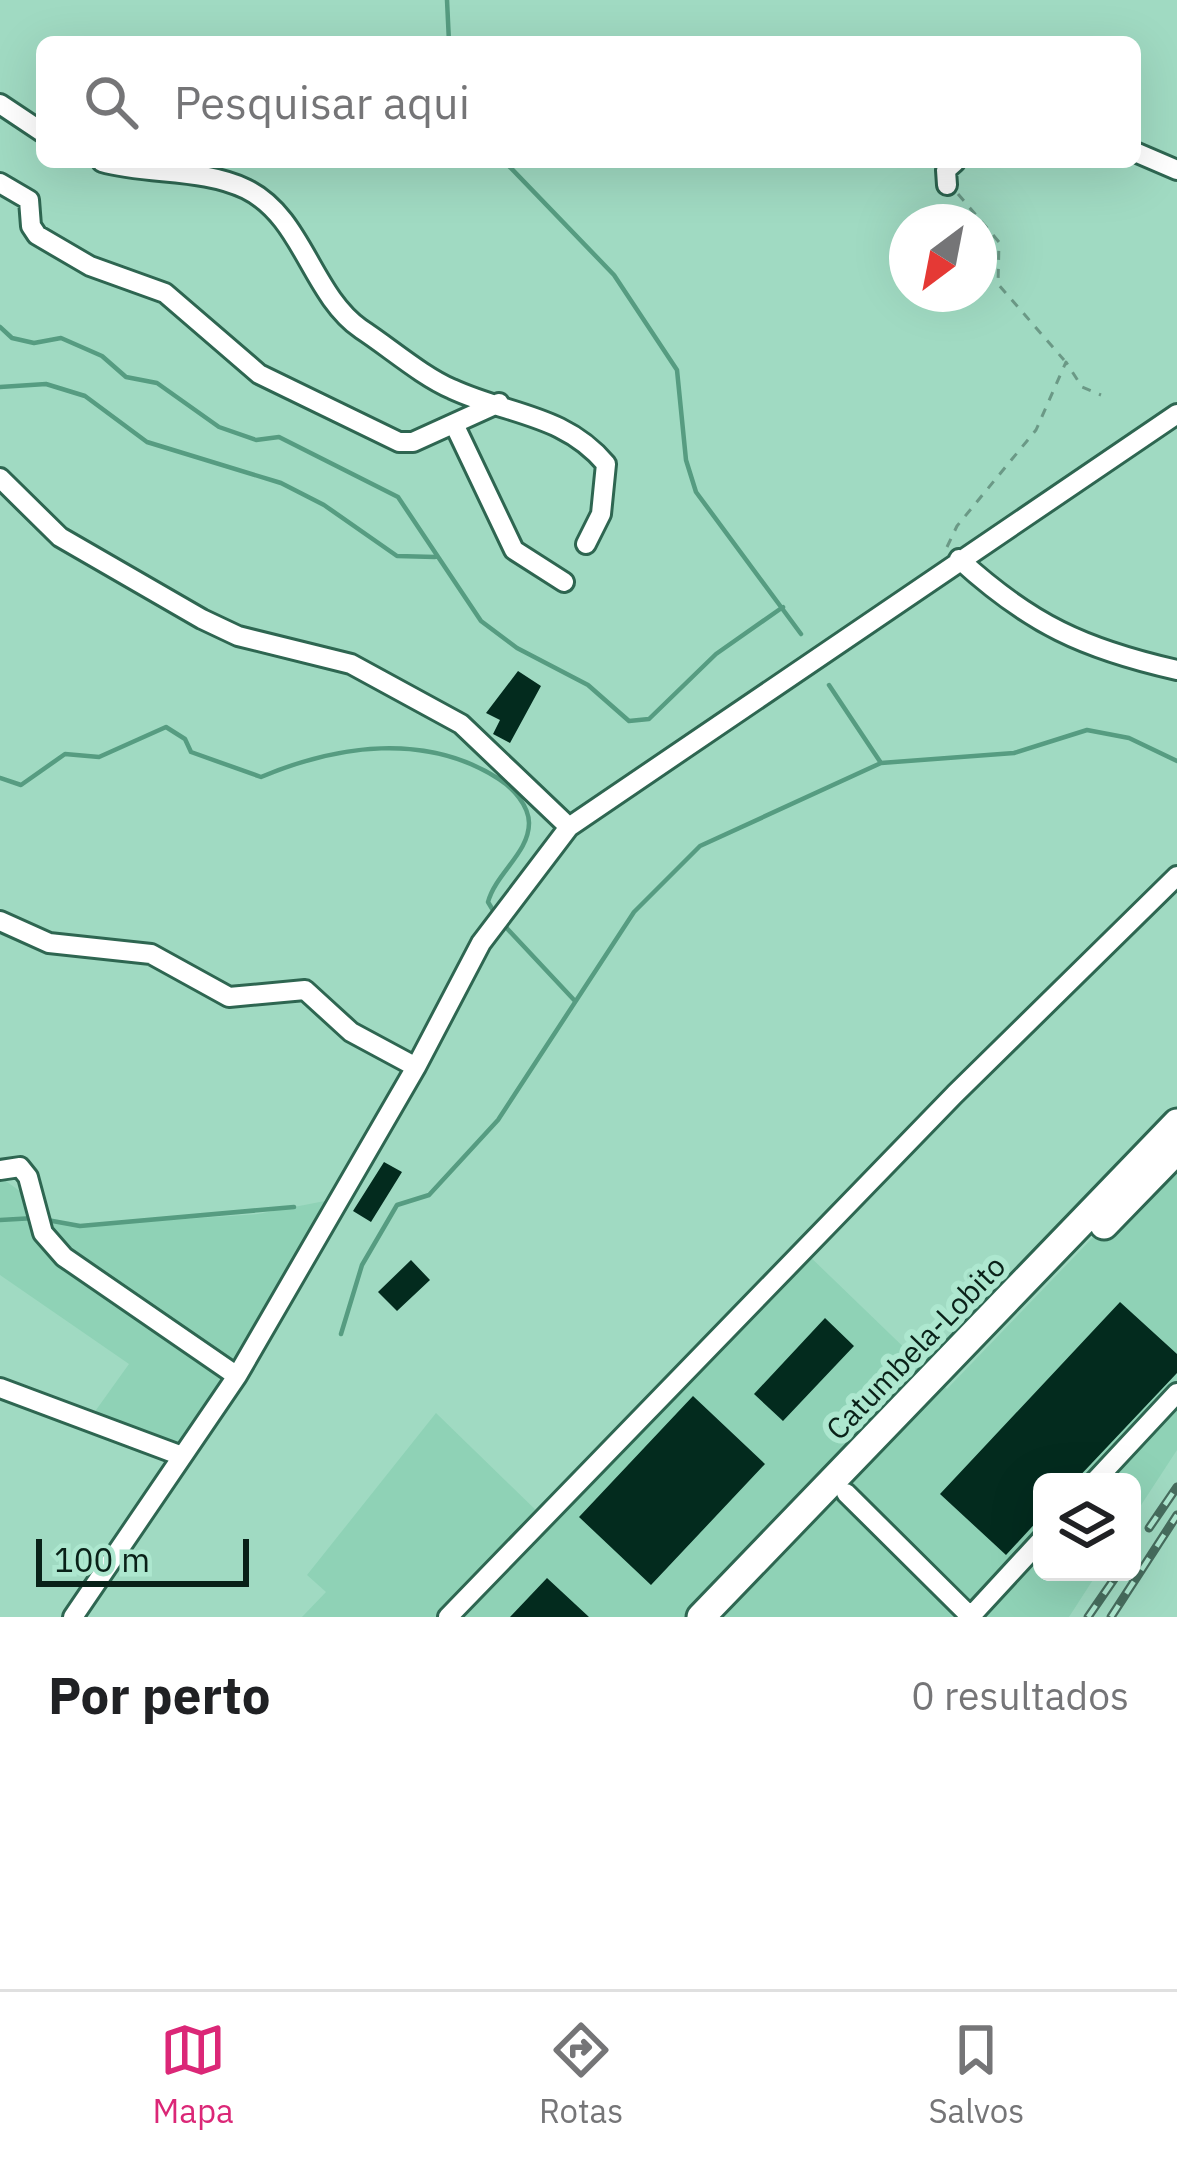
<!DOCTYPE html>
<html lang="pt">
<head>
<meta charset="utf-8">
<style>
  body { margin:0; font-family:"IBM Plex Sans",sans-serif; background:#f2f2f2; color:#202124 }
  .controls { position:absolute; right:36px; bottom:36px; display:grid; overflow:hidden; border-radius:18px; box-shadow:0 12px 48px #0002 }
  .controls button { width:108px; height:108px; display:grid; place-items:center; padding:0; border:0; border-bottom:3px solid #e0e0e0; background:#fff; color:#202124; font:60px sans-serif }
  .compass { position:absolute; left:889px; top:204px; width:108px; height:108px; border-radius:50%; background:#fff; box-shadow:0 12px 48px #0002; rotate:212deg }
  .scale { position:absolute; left:36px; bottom:30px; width:213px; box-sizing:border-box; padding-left:12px; border:6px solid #092118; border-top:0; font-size:33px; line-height:42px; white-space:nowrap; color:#092118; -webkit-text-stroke:9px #ade7cf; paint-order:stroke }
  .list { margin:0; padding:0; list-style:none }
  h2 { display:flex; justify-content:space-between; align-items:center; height:156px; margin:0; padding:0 48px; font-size:51px }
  h2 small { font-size:39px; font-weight:400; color:#757577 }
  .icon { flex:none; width:66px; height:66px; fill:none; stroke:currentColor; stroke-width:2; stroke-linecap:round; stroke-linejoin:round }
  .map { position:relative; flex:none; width:1177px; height:1617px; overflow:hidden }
  .search { position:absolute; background:#fff; box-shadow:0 12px 48px #0002; left:36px; right:36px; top:36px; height:132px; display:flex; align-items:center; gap:30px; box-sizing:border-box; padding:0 42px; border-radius:18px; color:#757577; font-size:45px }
  .sheet { height:372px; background:#fff }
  nav { display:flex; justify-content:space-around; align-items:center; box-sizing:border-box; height:168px; border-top:3px solid #e0e0e0; background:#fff; font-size:33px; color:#757577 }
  nav a { display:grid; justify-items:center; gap:6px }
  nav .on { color:#db2777 }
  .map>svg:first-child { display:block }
  .built { fill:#8fd2b6 }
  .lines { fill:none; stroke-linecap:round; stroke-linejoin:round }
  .stream { stroke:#569c81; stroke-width:4.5 }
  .building { fill:#032b1e }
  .minor-casing { stroke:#2e6651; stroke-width:24 }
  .highway-casing { stroke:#2e6651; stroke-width:33 }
  .path { stroke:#6b9986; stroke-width:3; stroke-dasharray:9 9; stroke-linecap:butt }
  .minor { stroke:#fff; stroke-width:18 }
  .highway { stroke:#fff; stroke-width:27 }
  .rail-casing { stroke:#476d5e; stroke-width:9 }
  .rail { stroke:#ade7cf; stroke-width:4.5; stroke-dasharray:14; stroke-linecap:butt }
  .labels { text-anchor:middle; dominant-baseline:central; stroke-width:12; stroke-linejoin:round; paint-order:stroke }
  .street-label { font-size:30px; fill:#092118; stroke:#ade7cf }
</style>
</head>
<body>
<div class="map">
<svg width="1177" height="1617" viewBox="0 0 1177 1617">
  <rect width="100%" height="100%" fill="#a0dac2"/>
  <path class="built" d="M 1177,1150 L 1177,1450 L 1132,1519 L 1132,1482 L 1042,1482 L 1042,1572 L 1098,1572 L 1069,1617 L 302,1617 L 326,1592 L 307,1575 L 436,1413 L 544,1518 L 803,1250 L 947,1389 Z
    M 0,1177 L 34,1201 L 42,1219 L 80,1226 L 258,1214 L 330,1200 L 182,1456 L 86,1424 L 129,1364 L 0,1275 Z"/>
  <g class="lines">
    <path class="stream" d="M 447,0 L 449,42
      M 505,162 L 614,275 L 677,370 L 686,460 L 696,492 L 801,634
      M 0,327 L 12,338 L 34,343 L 61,338 L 102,356 L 126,377 L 157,383 L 219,427 L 256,440 L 279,437 L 398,497 L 481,621 L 517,648 L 588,685 L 629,721 L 649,719 L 716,654 L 783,607
      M 0,387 L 46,384 L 85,396 L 147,442 L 281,483 L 324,505 L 397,556 L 435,557
      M 829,685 L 881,763
      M 0,778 L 21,785 L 65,754 L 99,757 L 166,727 L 185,739 L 191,752 L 261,777 C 337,745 426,732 499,779 C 513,788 529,806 529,823 C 529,853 496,873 488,902 L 494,912
      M 501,922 L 575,1001
      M 0,1220 L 35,1218
      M 47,1220 L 80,1226 L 294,1207
      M 341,1334 L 362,1265 L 397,1205 L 429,1195 L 498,1120 L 634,912 L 700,846 L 881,763 L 1014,753 L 1087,730 L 1129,738 L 1177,761"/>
  </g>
  <path class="building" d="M 518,671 L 541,686 L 510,743 L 493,734 L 500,720 L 486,713 Z
    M 384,1162 L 402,1172 L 371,1222 L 353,1211 Z
    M 411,1260 L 430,1280 L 397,1311 L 378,1292 Z
    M 1120,1302 L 1177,1354 L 1177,1373 L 1074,1482 L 1042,1482 L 1042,1516 L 1006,1555 L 940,1494 Z
    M 825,1318 L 854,1346 L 783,1421 L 754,1394 Z
    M 693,1396 L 765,1464 L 651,1585 L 579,1517 Z
    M 547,1578 L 589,1617 L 510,1617 Z"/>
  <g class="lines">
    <g class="minor-casing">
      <path id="minor" d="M 0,104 L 42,132
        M 1135,152 L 1177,170
        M 102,162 C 148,175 203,168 246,189 C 303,217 311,294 361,329 C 390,348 422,376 452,389 C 508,415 564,414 606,464 L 601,514 L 586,544
        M 0,183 L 29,200 L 31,226 L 37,235 L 90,266 L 165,293 L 259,374 L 399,442 L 413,442 L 499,403
        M 947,185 L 946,170 L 955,162
        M 454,424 L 514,550 L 564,582
        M 0,478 L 60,537 L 202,619 L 238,636 L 351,664 L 461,724 L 569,827
        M 959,559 C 1030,624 1084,649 1177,670
        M 0,921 L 49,943 L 151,954 L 229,997 L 305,990 L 351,1032 L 416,1067
        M 0,1170 L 20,1167 L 28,1177 L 43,1233 L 64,1257 L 237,1376
        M 0,1388 L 182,1456
        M 1094,1482 L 1177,1393
        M 846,1493 L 970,1616
        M 73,1617 L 237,1376 L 416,1067 L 481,943 L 569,827 L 1177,414
        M 448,1617 L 955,1094 L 1177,876
        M 970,1617 L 1042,1539"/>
    </g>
    <g class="highway-casing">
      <path id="highway" d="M 1104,1225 L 1177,1150
        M 701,1617 L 1177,1123"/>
    </g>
    <path class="path" d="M 958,194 L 999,242 L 998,284 L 1064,360
      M 947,547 L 957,526 L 1036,430 L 1066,362 L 1082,387 L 1101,395"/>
    <use href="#minor" class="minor"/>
    <use href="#highway" class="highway"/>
    <g class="rail-casing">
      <path id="rail" d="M 1149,1528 L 1177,1487
        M 1088,1617 L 1119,1572
        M 1111,1617 L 1177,1515"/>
    </g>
    <use href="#rail" class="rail"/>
  </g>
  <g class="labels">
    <g class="street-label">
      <text transform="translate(915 1347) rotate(-46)">Catumbela-Lobito</text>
    </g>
  </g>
</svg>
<div class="controls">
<button><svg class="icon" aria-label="layers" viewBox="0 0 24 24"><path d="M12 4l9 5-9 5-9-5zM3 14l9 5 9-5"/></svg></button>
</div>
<svg class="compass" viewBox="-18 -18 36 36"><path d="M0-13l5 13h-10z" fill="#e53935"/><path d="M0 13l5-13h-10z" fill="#757577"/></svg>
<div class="scale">100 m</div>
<div class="search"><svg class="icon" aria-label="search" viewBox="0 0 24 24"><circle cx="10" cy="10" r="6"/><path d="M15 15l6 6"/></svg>Pesquisar aqui</div>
</div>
<section class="sheet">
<h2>Por perto<small>0 resultados</small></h2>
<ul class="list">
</ul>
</section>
<nav>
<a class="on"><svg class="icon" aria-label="map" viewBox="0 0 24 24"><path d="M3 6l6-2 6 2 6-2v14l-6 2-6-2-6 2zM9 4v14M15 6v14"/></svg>Mapa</a>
<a><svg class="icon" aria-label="directions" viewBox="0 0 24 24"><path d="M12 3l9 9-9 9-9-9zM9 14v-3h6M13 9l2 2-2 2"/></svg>Rotas</a>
<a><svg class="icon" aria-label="saved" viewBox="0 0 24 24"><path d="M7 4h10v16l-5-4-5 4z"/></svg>Salvos</a>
</nav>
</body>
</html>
